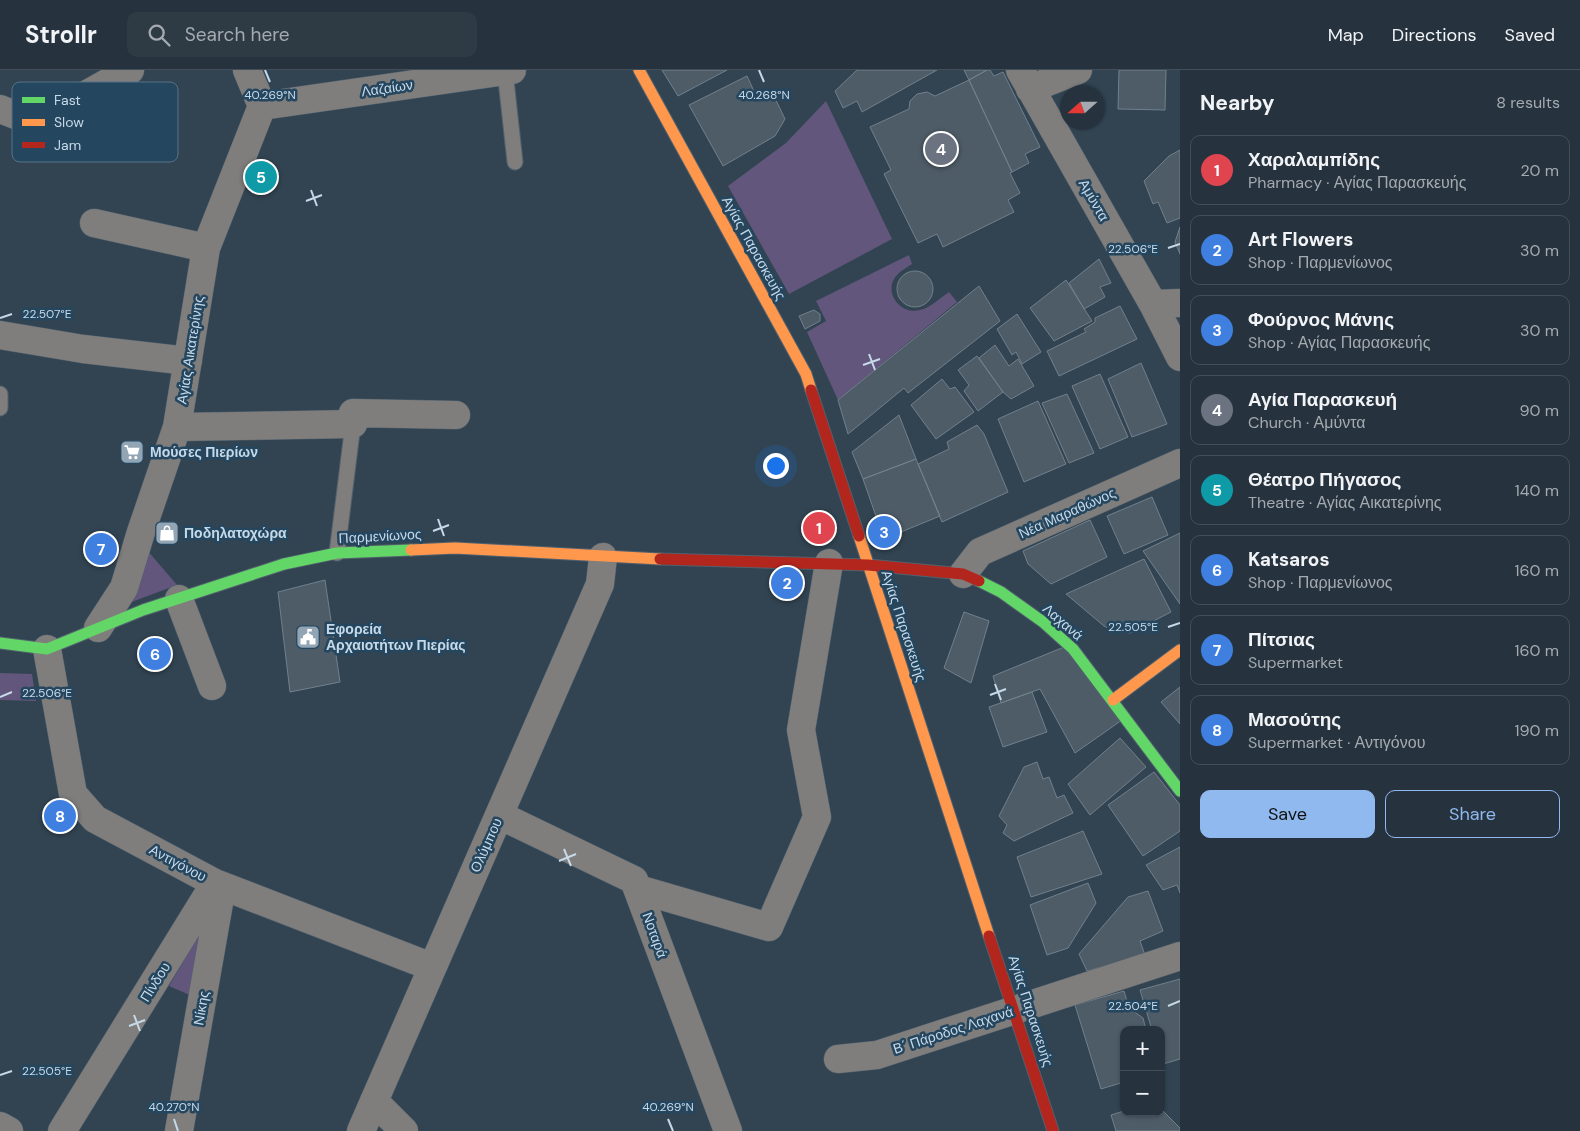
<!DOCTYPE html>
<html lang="en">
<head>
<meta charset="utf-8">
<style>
  body { margin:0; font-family:"DM Sans",sans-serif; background:#2e3b45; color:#f1f3f6 }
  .controls { position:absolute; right:15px; bottom:15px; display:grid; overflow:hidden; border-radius:10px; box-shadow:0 1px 4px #0004 }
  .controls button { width:45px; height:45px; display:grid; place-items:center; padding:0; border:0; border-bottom:1px solid #424e58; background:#26333e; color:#f1f3f6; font:25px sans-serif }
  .compass { position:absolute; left:1060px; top:15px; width:45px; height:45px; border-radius:50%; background:#26333e; box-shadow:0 1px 4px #0004; rotate:249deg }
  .you { position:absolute; left:775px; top:395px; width:18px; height:18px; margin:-12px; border:4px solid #fff; border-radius:50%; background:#1a73e8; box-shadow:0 0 0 8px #1a73e833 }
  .badge { display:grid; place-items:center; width:32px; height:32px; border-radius:50%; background:#90b9f0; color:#fff; font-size:16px; font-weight:700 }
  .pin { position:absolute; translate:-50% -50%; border:2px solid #fff; box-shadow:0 1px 5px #0006 }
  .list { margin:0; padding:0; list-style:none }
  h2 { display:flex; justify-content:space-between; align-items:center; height:65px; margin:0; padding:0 20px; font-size:21px }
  h2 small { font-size:16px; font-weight:400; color:#a4aab0 }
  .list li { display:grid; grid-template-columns:32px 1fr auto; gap:15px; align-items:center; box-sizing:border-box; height:70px; margin:0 10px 10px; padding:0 10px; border:1px solid #424e58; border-radius:10px }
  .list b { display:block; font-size:19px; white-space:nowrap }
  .list p { margin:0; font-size:16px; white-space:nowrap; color:#a4aab0 }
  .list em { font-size:16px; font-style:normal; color:#a4aab0 }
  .actions { display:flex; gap:10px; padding:15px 20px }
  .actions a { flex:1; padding:11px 0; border:1px solid #90b9f0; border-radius:10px; text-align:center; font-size:18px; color:#90b9f0 }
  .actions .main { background:#90b9f0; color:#111 }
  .icon { flex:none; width:28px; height:28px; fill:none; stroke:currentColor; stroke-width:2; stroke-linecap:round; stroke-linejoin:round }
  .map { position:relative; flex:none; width:1180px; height:1061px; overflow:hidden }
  header { display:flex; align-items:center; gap:30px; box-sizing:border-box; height:70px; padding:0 25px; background:#26333e; border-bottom:1px solid #424e58 }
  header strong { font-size:24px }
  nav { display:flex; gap:28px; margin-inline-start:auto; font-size:18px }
  .search { width:350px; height:45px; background:#2e3b45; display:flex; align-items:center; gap:12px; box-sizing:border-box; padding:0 18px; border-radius:10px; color:#a4aab0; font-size:19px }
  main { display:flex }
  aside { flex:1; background:#26333e }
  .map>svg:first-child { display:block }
  .green { fill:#62567c }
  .building { fill:#4e5c67; stroke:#71808c }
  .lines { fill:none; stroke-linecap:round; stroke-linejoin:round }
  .lane-casing { stroke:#52616e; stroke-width:17 }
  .street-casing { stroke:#52616e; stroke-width:29 }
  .fast-casing { stroke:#52616e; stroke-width:13 }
  .slow-casing { stroke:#52616e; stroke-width:13 }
  .jam-casing { stroke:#52616e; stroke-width:13 }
  .lane { stroke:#7f7e7c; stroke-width:15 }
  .street { stroke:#7f7e7c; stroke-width:28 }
  .fast { stroke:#63d668; stroke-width:11 }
  .slow { stroke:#ff974d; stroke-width:11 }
  .jam { stroke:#b3261e; stroke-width:11 }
  .ticks { fill:none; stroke:#c6d9e8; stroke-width:2 }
  .labels { text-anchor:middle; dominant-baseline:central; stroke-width:5; stroke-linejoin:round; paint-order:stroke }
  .street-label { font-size:14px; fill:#c6d9e8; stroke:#25465f }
  .poi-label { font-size:14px; font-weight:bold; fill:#c6d9e8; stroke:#25465f; text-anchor:start }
  .key { fill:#25465f; stroke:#557288; stroke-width:1 }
  .key-label { font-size:14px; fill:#c6d9e8 }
  .ticks-label { font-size:12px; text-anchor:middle; fill:#c6d9e8; stroke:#25465f; stroke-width:5; stroke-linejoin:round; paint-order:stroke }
</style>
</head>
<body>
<header>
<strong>Strollr</strong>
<div class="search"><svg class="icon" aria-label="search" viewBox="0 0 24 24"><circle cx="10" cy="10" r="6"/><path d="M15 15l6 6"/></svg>Search here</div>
<nav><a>Map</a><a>Directions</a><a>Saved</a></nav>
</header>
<main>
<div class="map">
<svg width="1180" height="1061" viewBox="0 0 1180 1061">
  <rect width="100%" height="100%" fill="#324452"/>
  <path class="green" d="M 826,31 L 892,169 L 789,224 L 728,116 L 786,73 Z
    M 909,185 L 912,194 C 906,198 898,202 894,209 C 885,225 902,245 920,240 C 930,238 940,228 949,222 L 957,232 L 838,330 L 807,262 L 826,251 L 816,231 Z
    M 147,480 L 177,515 L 129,533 Z
    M 0,603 L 32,604 L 36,631 L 0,630 Z
    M 202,860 L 192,926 L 169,916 Z"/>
  <path class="building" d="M 662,0 L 727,0 L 678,26 Z
    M 857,0 L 937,0 L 862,42 L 857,31 L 843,38 L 835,21 Z
    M 964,0 L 987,0 L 969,10 Z
    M 987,0 L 990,0 L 994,6 L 1003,2 L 1040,77 L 1025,84 L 1029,93 L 1012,102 L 969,10 Z
    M 1119,0 L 1166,0 L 1165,40 L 1118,39 Z
    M 747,6 L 757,28 L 772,22 L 785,49 L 775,66 L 723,96 L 689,35 Z
    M 969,10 L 1012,102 L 1010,103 L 1020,123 L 1008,130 L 1014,142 L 943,177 L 937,164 L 918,173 L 884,104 L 891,100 L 870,57 L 909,39 L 910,31 L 917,24 L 927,22 L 935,26 Z
    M 1180,80 L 1180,148 L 1167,153 L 1158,132 L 1153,134 L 1144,111 L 1169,86 Z
    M 1180,157 L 1180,184 L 1175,172 Z
    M 1099,189 L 1111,213 L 1100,217 L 1105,227 L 1084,239 L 1069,213 Z
    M897 219a18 18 0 1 1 36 0a18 18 0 1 1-36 0Z
    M 1066,210 L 1092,251 L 1054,271 L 1030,238 Z
    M 979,216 L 1000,251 L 908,323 L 904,318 L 848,364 L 838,330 Z
    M 1120,236 L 1137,269 L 1059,306 L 1047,281 L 1086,262 L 1084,259 L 1095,252 L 1095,248 Z
    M 814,240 L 820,244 L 820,251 L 805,259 L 799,246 Z
    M 1017,244 L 1041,282 L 1022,294 L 1016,282 L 1012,285 L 997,259 Z
    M 995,275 L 1009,296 L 1018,289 L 1034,316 L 1011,329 L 1003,322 L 979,288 Z
    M 977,286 L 1003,322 L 978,341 L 964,321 L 969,315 L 958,300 Z
    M 1141,293 L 1167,354 L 1132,367 L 1108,309 Z
    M 1100,304 L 1128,367 L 1100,379 L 1072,316 Z
    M 942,309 L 950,319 L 955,317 L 974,342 L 936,369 L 911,335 Z
    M 1067,324 L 1094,383 L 1069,393 L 1042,333 Z
    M 1038,331 L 1066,394 L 1024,412 L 998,349 Z
    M 899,345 L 916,389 L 863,409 L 852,382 Z
    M 977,355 L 984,364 L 1008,422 L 942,452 L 918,394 L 949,379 L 947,372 Z
    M 916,389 L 940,446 L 884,469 L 863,409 Z
    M 1152,427 L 1168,465 L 1124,484 L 1107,446 Z
    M 1090,450 L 1107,487 L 1051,514 L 1028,494 L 1023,481 Z
    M 1180,463 L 1180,534 L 1143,481 Z
    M 1144,489 L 1171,542 L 1130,563 L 1115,561 L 1104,556 L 1066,524 Z
    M 325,510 L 340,612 L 290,622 L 278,522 Z
    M 964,542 L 989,551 L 971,613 L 944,598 Z
    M 1064,577 L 1122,650 L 1075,683 L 1040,619 L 1001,633 L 993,606 Z
    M 1180,617 L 1180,654 L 1161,632 Z
    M 1032,622 L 1047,662 L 1003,677 L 989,637 Z
    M 1120,668 L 1146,697 L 1090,745 L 1068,714 Z
    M 1037,692 L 1043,709 L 1049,707 L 1057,728 L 1064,725 L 1073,743 L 1014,771 L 1003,763 L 1007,755 L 999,746 L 1024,697 Z
    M 1154,702 L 1180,735 L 1180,761 L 1143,786 L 1108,735 Z
    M 1083,761 L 1102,804 L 1031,827 L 1017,787 Z
    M 1180,777 L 1180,823 L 1177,815 L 1163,820 L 1146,795 Z
    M 1088,813 L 1096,833 L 1068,878 L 1047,885 L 1030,835 Z
    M 1148,821 L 1163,861 L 1140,871 L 1145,885 L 1087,901 L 1079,884 L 1128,827 Z
    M 1180,909 L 1180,989 L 1163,994 L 1161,960 L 1152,960 L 1140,920 Z
    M 1124,921 L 1129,938 L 1143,948 L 1146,960 L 1124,960 L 1124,1012 L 1101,1019 L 1075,935 Z
    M 1161,1039 L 1180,1058 L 1180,1061 L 1116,1061 L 1111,1045 L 1124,1041 L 1161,1042 Z"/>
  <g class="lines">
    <g class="lane-casing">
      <path id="lane" d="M 505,1 L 515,92
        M 0,324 L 0,338
        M 337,483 L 353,354"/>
    </g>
    <g class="street-casing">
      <path id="street" d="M 1020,0 L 1153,234 L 1180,287
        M 1030,19 L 1078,0
        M 262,36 L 512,0
        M 0,39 L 36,53 L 130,0
        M 94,153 L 206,178
        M 1153,234 L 1180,233
        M 0,265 L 83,279 L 188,291
        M 177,357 L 353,354 L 353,343 L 456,345
        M 963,504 L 980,482 L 1180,393
        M 179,529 L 212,616
        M 98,558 L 124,518 L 141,462 L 177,357 L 206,178 L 262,36 L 247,0
        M 47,579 L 73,724 L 95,749 L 215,813 L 432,897
        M 499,745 L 634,810 L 728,1061
        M 638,819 L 769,857 L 817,747 L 801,660 L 829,493
        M 838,989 L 877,985 L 1180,886
        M 374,1031 L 404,1061
        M 0,1056 L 9,1061
        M 62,1061 L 215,813
        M 179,1061 L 222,816
        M 361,1061 L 600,514 L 603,487"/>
    </g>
    <g class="fast-casing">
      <path id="fast" d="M 979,511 L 1001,522 L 1043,552 L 1073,579 L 1180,721
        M 0,573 L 47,579 L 143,540 L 284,494 L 337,483 L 411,480"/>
    </g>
    <g class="slow-casing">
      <path id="slow" d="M 639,0 L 806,304 L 811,320
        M 859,466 L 989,866
        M 411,480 L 455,478 L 660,489
        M 1113,630 L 1180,580"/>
    </g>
    <g class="jam-casing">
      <path id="jam" d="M 811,320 L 859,466
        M 660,489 L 868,495 L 963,504 L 979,511
        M 989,866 L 1053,1061"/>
    </g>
    <use href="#lane" class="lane"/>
    <use href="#street" class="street"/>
    <use href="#fast" class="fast"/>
    <use href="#slow" class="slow"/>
    <use href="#jam" class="jam"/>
  </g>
  <path class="ticks" d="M 265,0 L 270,12M 759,0 L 764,12M 311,120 L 317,136M 306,131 L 322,125M 1168,178 L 1180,174M 0,248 L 12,244M 869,284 L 875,300M 863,295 L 880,289M 438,449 L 444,466M 433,461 L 449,455M 1168,557 L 1180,553M 995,614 L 1001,630M 990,625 L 1006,619M 0,627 L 12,622M 564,779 L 571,796M 559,791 L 576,784M 1168,936 L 1180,931M 134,945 L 140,961M 129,956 L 145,950M 0,1005 L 12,1001M 174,1049 L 178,1061M 668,1049 L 673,1061"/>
  <defs>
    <g id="supermarket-square" transform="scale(1.25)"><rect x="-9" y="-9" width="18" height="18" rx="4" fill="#92a5b4" stroke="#25465f"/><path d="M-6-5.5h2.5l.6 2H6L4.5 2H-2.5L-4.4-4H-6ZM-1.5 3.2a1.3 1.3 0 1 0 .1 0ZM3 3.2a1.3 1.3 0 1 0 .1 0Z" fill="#fff"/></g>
    <g id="shop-square" transform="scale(1.25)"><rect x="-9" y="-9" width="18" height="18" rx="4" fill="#92a5b4" stroke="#25465f"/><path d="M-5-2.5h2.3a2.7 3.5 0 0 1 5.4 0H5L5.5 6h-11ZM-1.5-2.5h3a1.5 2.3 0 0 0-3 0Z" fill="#fff"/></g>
    <g id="civic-square" transform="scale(1.25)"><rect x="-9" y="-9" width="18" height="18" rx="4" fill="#92a5b4" stroke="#25465f"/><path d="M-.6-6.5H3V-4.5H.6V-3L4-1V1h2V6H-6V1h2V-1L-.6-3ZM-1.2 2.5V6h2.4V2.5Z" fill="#fff"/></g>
  </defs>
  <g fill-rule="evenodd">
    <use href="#supermarket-square" x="132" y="382"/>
    <use href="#shop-square" x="167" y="463"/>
    <use href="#civic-square" x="308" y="567"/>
  </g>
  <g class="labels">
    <g class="street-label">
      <text transform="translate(387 18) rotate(-8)">Λαζαίων</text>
      <text transform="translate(1094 130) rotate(60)">Αμύντα</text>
      <text transform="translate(754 178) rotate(61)">Αγίας Παρασκευής</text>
      <text transform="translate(190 280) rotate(-81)">Αγίας Αικατερίνης</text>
      <text transform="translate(1067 443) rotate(-24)">Νέα Μαραθώνος</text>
      <text transform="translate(380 466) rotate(-3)">Παρμενίωνος</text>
      <text transform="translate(1063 552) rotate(41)">Λαχανά</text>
      <text transform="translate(904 556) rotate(72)">Αγίας Παρασκευής</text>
      <text transform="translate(486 775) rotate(-66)">Ολύμπου</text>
      <text transform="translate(178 793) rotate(28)">Αντιγόνου</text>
      <text transform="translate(655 865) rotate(70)">Νοταρά</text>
      <text transform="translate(155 912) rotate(-58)">Πίνδου</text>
      <text transform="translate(201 938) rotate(-80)">Νίκης</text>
      <text transform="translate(1031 941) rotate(72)">Αγίας Παρασκευής</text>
      <text transform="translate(953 960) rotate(-18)">Β΄ Πάροδος Λαχανά</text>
    </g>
    <g class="poi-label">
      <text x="150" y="382">Μούσες Πιερίων</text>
      <text x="184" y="463">Ποδηλατοχώρα</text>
      <text x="326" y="559">Εφορεία<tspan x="326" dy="16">Αρχαιοτήτων Πιερίας</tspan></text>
    </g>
  </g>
  <rect x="12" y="12" width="166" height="80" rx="8" class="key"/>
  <rect x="22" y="27" width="23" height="6" fill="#63d668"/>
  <rect x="22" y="49" width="23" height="7" fill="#ff974d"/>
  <rect x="22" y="72" width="23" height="6" fill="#b3261e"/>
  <g class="key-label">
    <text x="54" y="35">Fast</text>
    <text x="54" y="57">Slow</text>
    <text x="54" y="80">Jam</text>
  </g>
  <g class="ticks-label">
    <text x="270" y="29">40.269°N</text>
    <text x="764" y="29">40.268°N</text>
    <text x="1133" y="183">22.506°E</text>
    <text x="47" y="248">22.507°E</text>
    <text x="1133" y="561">22.505°E</text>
    <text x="47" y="627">22.506°E</text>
    <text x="1133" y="940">22.504°E</text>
    <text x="47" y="1005">22.505°E</text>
    <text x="174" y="1041">40.270°N</text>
    <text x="668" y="1041">40.269°N</text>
  </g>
</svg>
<div class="controls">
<button>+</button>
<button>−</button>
</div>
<svg class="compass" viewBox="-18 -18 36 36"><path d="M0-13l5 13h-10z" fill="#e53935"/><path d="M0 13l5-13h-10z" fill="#a4aab0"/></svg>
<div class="you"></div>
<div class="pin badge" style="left:819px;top:458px;background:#e0444e">1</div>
<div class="pin badge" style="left:787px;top:513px;background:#3f7fe0">2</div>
<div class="pin badge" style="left:884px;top:462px;background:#3f7fe0">3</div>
<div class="pin badge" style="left:941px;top:79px;background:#6b7280">4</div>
<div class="pin badge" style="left:261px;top:107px;background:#0f9aa8">5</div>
<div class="pin badge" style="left:155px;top:584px;background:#3f7fe0">6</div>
<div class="pin badge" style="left:101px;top:479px;background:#3f7fe0">7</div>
<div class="pin badge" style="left:60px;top:746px;background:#3f7fe0">8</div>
</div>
<aside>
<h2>Nearby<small>8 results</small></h2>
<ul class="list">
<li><span class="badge" style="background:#e0444e">1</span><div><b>Χαραλαμπίδης</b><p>Pharmacy · Αγίας Παρασκευής</p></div><em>20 m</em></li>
<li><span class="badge" style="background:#3f7fe0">2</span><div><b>Art Flowers</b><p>Shop · Παρμενίωνος</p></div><em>30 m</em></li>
<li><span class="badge" style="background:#3f7fe0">3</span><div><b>Φούρνος Μάνης</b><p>Shop · Αγίας Παρασκευής</p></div><em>30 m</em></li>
<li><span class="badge" style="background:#6b7280">4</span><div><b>Αγία Παρασκευή</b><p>Church · Αμύντα</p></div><em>90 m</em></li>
<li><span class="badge" style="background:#0f9aa8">5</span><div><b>Θέατρο Πήγασος</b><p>Theatre · Αγίας Αικατερίνης</p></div><em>140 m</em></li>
<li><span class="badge" style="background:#3f7fe0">6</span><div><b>Katsaros</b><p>Shop · Παρμενίωνος</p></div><em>160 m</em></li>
<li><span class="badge" style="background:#3f7fe0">7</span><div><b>Πίτσιας</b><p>Supermarket</p></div><em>160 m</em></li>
<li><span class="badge" style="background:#3f7fe0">8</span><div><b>Μασούτης</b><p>Supermarket · Αντιγόνου</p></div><em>190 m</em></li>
</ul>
<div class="actions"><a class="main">Save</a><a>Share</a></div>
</aside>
</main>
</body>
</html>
